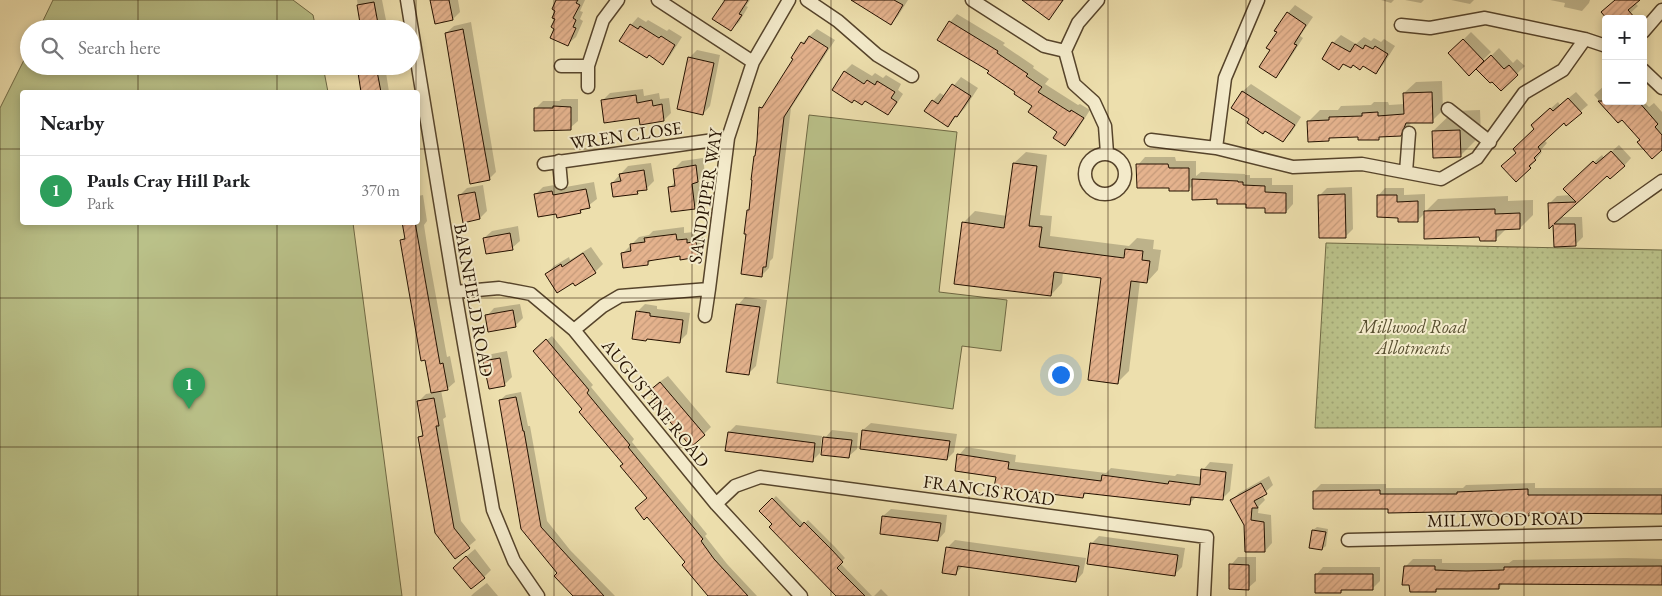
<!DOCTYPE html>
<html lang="en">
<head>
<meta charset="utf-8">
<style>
  body { margin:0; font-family:"EB Garamond",serif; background:#f2f2f2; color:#202124 }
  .controls { position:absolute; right:15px; top:15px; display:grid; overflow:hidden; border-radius:5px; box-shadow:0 2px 8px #0003 }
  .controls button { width:45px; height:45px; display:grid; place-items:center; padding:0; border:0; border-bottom:1px solid #e0e0e0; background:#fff; color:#202124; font:25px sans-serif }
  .you { position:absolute; left:1060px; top:374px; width:18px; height:18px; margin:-12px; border:4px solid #fff; border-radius:50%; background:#1a73e8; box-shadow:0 0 0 8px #1a73e833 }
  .badge { display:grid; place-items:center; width:32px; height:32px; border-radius:50%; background:#111827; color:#fff; font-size:16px; font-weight:700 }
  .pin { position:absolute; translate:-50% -41px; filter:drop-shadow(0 1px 2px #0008) }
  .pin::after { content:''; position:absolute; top:26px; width:18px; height:15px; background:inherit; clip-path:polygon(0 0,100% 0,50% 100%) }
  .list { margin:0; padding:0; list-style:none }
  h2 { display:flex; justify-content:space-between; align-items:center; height:65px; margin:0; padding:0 20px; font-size:21px }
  h2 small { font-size:16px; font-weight:400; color:#757577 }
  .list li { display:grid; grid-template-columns:32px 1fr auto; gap:15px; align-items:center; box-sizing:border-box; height:70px; padding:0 20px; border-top:1px solid #e0e0e0 }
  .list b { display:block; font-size:19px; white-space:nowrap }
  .list p { margin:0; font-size:16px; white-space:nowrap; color:#757577 }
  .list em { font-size:16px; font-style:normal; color:#757577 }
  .icon { flex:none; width:28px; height:28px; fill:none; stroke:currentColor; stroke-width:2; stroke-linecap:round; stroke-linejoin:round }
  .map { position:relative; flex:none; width:1662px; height:596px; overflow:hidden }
  .search { position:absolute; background:#fff; box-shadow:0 2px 8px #0003; left:20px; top:20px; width:400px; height:55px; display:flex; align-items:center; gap:12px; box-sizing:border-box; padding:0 18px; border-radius:28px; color:#757577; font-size:19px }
  .panel { position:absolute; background:#fff; box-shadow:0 2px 8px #0003; left:20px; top:90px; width:400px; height:135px; border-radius:5px }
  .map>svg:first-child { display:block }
  .park { fill:#bac189; stroke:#6f6944 }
  .garden { fill:url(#garden-dots); stroke:#6f6944 }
  .shadow { fill:#0003 }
  .building { fill:url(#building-hatch); stroke:#241100 }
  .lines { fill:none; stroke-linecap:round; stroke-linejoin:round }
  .minor-casing { stroke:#56442b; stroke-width:15 }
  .minor { stroke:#f3eaca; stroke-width:12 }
  .grid { fill:none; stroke:#241100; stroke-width:1; stroke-opacity:0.55 }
  .labels { text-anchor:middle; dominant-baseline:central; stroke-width:4; stroke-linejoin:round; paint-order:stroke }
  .street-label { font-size:18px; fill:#241100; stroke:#f3eaca }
  .park-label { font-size:18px; font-style:italic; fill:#584f30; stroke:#f3eaca }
</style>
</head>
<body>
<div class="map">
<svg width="1662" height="596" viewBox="0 0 1662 596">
  <defs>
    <pattern id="garden-dots" width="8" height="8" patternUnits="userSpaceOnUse" patternTransform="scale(1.25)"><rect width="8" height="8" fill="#bac189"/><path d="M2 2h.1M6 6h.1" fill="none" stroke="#a0a574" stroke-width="1.8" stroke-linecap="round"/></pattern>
    <pattern id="building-hatch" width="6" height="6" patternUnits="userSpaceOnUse" patternTransform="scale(1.25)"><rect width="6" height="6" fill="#e5b38e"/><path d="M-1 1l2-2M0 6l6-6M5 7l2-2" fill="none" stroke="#c49979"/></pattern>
  </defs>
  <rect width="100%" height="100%" fill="#eddfad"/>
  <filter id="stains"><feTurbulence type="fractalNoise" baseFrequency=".004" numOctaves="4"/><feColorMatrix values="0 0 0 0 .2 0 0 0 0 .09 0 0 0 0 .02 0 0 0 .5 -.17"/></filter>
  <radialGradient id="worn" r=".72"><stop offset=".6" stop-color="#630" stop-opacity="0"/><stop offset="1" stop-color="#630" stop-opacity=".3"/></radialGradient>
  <path class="park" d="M 53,0 L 293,0 L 313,15 L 316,29 L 39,29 Z
    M 29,50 L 29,66 L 323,66 L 328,92 L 22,92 L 22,222 L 353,223 L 402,596 L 0,596 L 0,108 Z
    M 809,115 L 957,132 L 939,292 L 1007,300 L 1001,351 L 962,346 L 953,409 L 777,383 Z"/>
  <path class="garden" d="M 1326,243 L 1662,250 L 1662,427 L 1315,428 Z"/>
  <path class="shadow" d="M 357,0 L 382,0 L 386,20 L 378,28 L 362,29 Z
    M 432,0 L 458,0 L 460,12 L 453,19 Z
    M 558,0 L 585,0 L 580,11 L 583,12 L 580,19 L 583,21 L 576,37 L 568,44 L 557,18 Z
    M 750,0 L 746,6 L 748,7 L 739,22 L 731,30 L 725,2 L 722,0 Z
    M 854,0 L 908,0 L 898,16 L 891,24 Z
    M 1024,0 L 1064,0 L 1049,18 Z
    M 1381,0 L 1394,0 L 1391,3 Z
    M 1405,0 L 1424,0 L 1421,3 Z
    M 1451,0 L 1474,0 L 1470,4 Z
    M 1550,0 L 1590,0 L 1589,3 L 1582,11 L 1564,7 L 1565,3 Z
    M 1616,0 L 1638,0 L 1635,3 L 1638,6 L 1624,19 Z
    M 1295,5 L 1313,17 L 1300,36 L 1303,38 L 1283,69 L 1275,76 L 1271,50 L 1288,13 Z
    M 957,14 L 1005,43 L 1003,45 L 1034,66 L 1033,68 L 1049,79 L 1045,84 L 1078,105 L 1080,104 L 1090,110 L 1073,137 L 1065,144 L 1059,131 L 1033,106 L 991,71 L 950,22 Z
    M 638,17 L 646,22 L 648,20 L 667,31 L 669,29 L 682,37 L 670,56 L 663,63 L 631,25 Z
    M 471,22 L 496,172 L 489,179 L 446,33 L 454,26 Z
    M 817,29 L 835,40 L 791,108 L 773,258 L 770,261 L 769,268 L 762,275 L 748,233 L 748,211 L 750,209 L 757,155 L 761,108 L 768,101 L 795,59 L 793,57 L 802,43 Z
    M 1471,32 L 1491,52 L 1469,74 L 1450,53 Z
    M 1341,35 L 1356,44 L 1364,37 L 1371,41 L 1374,38 L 1381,42 L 1384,39 L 1395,46 L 1383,65 L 1376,72 L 1364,65 L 1323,59 L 1333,43 Z
    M 1499,48 L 1513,63 L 1517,59 L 1525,66 L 1501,89 L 1478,69 Z
    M 697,50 L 720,55 L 710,106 L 703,114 L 689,58 Z
    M 852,64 L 872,76 L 875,73 L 883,78 L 886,75 L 901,84 L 898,90 L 903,94 L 896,105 L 888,113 L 866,100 L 833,90 L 845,71 Z
    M 358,66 L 385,66 L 389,92 L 362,92 Z
    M 961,77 L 978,88 L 965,108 L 947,126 L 933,101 L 940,93 L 945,96 Z
    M 1442,81 L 1443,110 L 1432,121 L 1412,122 L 1400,135 L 1381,136 L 1378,138 L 1359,136 L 1333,136 L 1329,140 L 1309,121 L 1320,110 L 1338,110 L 1341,106 L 1371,105 L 1374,102 L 1388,102 L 1389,105 L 1405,104 L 1404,93 L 1416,82 Z
    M 1251,84 L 1301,117 L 1291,133 L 1283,141 L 1233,107 L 1243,91 Z
    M 1606,84 L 1606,101 L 1643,101 L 1649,107 L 1654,103 L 1662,112 L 1662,148 L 1642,140 L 1622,118 L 1618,121 L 1594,95 Z
    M 643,89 L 644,96 L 659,93 L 660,99 L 669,98 L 671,113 L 664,120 L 640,117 L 602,101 L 610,93 Z
    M 1576,92 L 1588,105 L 1566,124 L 1564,122 L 1544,140 L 1547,143 L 1540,151 L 1542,152 L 1530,167 L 1518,152 L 1536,129 L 1540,118 L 1558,102 L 1560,105 Z
    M 562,99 L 578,99 L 578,121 L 570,128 L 535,109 L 543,101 L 559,101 Z
    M 1480,110 L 1481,135 L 1460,156 L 1433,131 L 1454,111 Z
    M 1619,145 L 1631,158 L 1624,166 L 1607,175 L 1560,217 L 1582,217 L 1583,237 L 1575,245 L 1555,246 L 1554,222 L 1549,204 L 1557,196 L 1571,195 L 1573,181 L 1602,155 L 1604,158 Z
    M 1026,152 L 1047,155 L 1040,215 L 1052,216 L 1050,236 L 1129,246 L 1137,238 L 1154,240 L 1153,249 L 1161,250 L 1158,270 L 1147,282 L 1140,281 L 1129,371 L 1117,383 L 1102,277 L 1063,272 L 1062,283 L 1051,295 L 963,223 L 975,211 L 1007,216 L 1014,163 Z
    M 1145,157 L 1175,157 L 1176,161 L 1196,161 L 1196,176 L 1201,172 L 1245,174 L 1245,175 L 1250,175 L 1250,178 L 1272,178 L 1272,185 L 1293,185 L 1293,204 L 1286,212 L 1247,202 L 1218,198 L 1193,185 L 1189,189 L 1170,187 L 1138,165 Z
    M 703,158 L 705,174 L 699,180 L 702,200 L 694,207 L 670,187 L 676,181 L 674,169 L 682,161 Z
    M 651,163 L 654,181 L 646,189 L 641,189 L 637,193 L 612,183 L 628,166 Z
    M 594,182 L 597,199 L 580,212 L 557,212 L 535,195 L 543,187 L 560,184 L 560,188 Z
    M 483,185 L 487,211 L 480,218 L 459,196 L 467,188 Z
    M 1352,187 L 1353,229 L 1346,236 L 1319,196 L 1327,188 Z
    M 1385,188 L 1404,188 L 1404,195 L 1425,194 L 1425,212 L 1438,199 L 1508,196 L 1508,201 L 1533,200 L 1533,215 L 1520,228 L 1506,229 L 1495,240 L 1481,236 L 1425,213 L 1418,220 L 1399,217 L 1378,196 Z
    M 423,195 L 427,221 L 424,225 L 429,258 L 447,357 L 450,356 L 455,382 L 447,389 L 441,390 L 446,417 L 443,419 L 461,521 L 476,540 L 456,557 L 419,437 L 424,433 L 418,402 L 426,394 L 432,393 L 401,241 L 405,236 L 403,222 L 418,222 L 418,196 Z
    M 518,226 L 520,241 L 512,248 L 484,238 L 492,231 Z
    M 684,227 L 684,233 L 694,232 L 695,236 L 703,234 L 705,248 L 698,256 L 681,255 L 652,259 L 648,264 L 623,253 L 639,237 L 649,235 L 653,231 Z
    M 591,247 L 603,264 L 595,272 L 576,285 L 573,281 L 546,274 L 554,266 L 569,257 L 570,260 Z
    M 745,297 L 767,300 L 756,366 L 749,373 L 738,305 Z
    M 520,304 L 523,318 L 515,326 L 487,316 L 494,308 Z
    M 645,304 L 657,306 L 657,309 L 690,313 L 687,334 L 679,342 L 637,312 Z
    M 552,336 L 593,385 L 591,387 L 634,439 L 632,442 L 707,534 L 705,536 L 727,564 L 757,596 L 710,596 L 686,562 L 648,498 L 539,346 Z
    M 507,351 L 512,377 L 505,384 L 490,387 L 484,361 L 492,354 Z
    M 668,376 L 711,427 L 704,434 L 656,396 L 658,383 Z
    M 521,392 L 528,426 L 530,426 L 547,521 L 570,550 L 615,596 L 575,596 L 559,573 L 523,530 L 500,400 L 506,395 Z
    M 871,423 L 957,434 L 954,452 L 947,459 L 863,430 Z
    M 736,425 L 822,436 L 820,453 L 812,461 L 729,432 Z
    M 832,430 L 858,433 L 857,449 L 849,456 L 825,438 Z
    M 966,447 L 1016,455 L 1015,462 L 1106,473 L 1111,468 L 1175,476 L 1177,474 L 1202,477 L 1203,470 L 1210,462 L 1233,464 L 1230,491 L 1222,499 L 1197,496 L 1190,503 L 1087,492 L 1083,497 L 997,476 L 959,455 Z
    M 1269,476 L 1273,485 L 1262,495 L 1265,500 L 1259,506 L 1258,513 L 1271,515 L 1272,543 L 1265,551 L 1246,525 L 1232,500 L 1239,493 Z
    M 1535,483 L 1535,488 L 1662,488 L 1662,512 L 1531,512 L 1528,514 L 1493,510 L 1389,508 L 1314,491 L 1321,484 L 1386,484 L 1386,488 L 1463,488 L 1466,485 Z
    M 776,496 L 804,524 L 808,520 L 835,547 L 845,558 L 840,563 L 872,596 L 838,596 L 761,511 Z
    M 891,509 L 947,515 L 945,532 L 938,540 L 883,516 Z
    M 1317,527 L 1328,529 L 1326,546 L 1322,549 L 1313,530 Z
    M 1099,536 L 1185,548 L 1182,567 L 1175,574 L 1091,544 Z
    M 955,540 L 1086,558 L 1083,573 L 1076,581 L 963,566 L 956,573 L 947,548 Z
    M 475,549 L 491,570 L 484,577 L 462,560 Z
    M 1238,557 L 1256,557 L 1256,581 L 1248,588 L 1231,565 Z
    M 1626,558 L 1662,559 L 1662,584 L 1503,583 L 1499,588 L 1438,587 L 1435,591 L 1405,567 L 1413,559 L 1442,559 L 1442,563 L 1509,563 L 1513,560 Z
    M 1323,567 L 1380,567 L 1380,581 L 1372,589 L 1344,589 L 1341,592 L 1316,575 Z
    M 487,583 L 498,596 L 471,596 L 474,593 Z
    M 881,589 L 888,596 L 874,596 Z"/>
  <path class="building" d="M 430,0 L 449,0 L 453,20 L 435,24 Z
    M 556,0 L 578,0 L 576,3 L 580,5 L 573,18 L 576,20 L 573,27 L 576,28 L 568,46 L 550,38 L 554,29 L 551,27 L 555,19 L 552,18 L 555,11 L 552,9 Z
    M 725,0 L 748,0 L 739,14 L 742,15 L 731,31 L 712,19 Z
    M 851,0 L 894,0 L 903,5 L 891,25 Z
    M 1022,0 L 1063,0 L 1049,20 Z
    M 1615,0 L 1640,0 L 1628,10 L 1636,19 L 1607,19 L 1601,12 Z
    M 374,2 L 379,29 L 361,29 L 357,5 Z
    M 1287,12 L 1306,25 L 1294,44 L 1297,45 L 1276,78 L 1259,67 L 1270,50 L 1266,48 L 1277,32 L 1274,31 Z
    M 949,21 L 998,51 L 997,53 L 1028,74 L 1026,76 L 1042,87 L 1038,92 L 1070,112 L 1071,110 L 1084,118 L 1065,146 L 1053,138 L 1057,132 L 1028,112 L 1032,106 L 1014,94 L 1015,92 L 987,73 L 989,71 L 937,40 Z
    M 630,24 L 638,29 L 640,26 L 659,38 L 661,36 L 675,45 L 663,65 L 649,55 L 647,58 L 619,41 Z
    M 463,29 L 490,180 L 470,184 L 445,33 Z
    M 809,36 L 828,48 L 784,117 L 766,267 L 763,267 L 762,277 L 741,274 L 746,234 L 744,234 L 747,210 L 749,210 L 752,180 L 751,180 L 754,156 L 755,156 L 757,141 L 759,107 L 762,108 L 793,59 L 791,58 L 801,42 L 804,44 Z
    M 1463,39 L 1484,61 L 1469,76 L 1448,53 Z
    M 1332,42 L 1350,52 L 1355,44 L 1363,49 L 1365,45 L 1373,49 L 1375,46 L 1388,54 L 1376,74 L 1363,66 L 1360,70 L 1353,65 L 1351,68 L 1343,64 L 1339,70 L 1322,59 Z
    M 1491,55 L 1504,69 L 1509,65 L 1518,75 L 1501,91 L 1492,82 L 1490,83 L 1476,69 Z
    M 688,57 L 714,63 L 703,115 L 677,109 Z
    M 357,66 L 376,66 L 381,92 L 361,92 Z
    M 844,71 L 864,84 L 867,80 L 875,85 L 877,81 L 895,92 L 891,98 L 897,102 L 888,115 L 865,101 L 862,105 L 854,100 L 852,103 L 832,90 Z
    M 952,84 L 971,96 L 957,117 L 955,116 L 948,127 L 924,111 L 932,100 L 938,104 Z
    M 1242,91 L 1295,125 L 1283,142 L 1265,131 L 1263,134 L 1247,123 L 1249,119 L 1231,108 Z
    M 1432,92 L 1433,123 L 1406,123 L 1401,136 L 1379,137 L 1379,140 L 1358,140 L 1358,137 L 1329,138 L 1329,141 L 1308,142 L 1307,121 L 1329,120 L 1329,117 L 1362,116 L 1362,113 L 1378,112 L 1378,116 L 1404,114 L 1403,93 Z
    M 636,95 L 637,103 L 652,100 L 653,106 L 662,104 L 664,121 L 640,125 L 639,118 L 604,123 L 601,100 Z
    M 1568,98 L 1582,113 L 1566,126 L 1564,123 L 1538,147 L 1541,151 L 1534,158 L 1536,160 L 1529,166 L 1531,168 L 1516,182 L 1501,166 L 1516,153 L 1513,149 L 1534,129 L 1531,125 L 1550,108 L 1553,111 Z
    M 1598,101 L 1638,101 L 1658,124 L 1655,127 L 1662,135 L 1662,150 L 1652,159 L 1637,142 L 1640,140 L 1622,120 L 1618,123 Z
    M 553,106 L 571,107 L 571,130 L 534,131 L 534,108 L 553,108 Z
    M 1460,130 L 1461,157 L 1433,158 L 1432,131 Z
    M 1611,151 L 1625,166 L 1610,179 L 1607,176 L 1554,224 L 1575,224 L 1576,246 L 1554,247 L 1553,225 L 1549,229 L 1548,203 L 1576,202 L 1563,189 L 1593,161 L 1596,164 Z
    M 1013,163 L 1037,166 L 1029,226 L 1042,227 L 1039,247 L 1124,258 L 1125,249 L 1143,251 L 1142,260 L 1150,261 L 1147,283 L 1131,281 L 1118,384 L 1088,380 L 1101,278 L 1054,272 L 1051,296 L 954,284 L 962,222 L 1004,228 Z
    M 1136,164 L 1168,164 L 1169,168 L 1189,168 L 1189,191 L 1169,191 L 1169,188 L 1137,188 Z
    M 696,165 L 698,182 L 692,184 L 695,209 L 671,212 L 668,187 L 675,186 L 673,169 Z
    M 644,170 L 647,190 L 637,191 L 638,194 L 613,197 L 611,183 L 621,181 L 619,174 Z
    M 1192,179 L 1238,181 L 1238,182 L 1243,182 L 1243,185 L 1265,186 L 1265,192 L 1286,193 L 1286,213 L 1265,213 L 1265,208 L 1246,208 L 1246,204 L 1217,204 L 1217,199 L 1192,200 Z
    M 586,189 L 590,208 L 580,210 L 581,213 L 557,218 L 556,214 L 538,217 L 534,194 L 552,191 L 553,195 Z
    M 475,192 L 480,219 L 463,223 L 458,195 Z
    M 1345,194 L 1346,238 L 1319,238 L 1318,195 Z
    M 1377,195 L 1397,195 L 1397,202 L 1418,201 L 1418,222 L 1398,222 L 1398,218 L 1377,217 Z
    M 1495,209 L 1495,214 L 1520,213 L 1520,229 L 1496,230 L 1496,241 L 1480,241 L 1479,237 L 1424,239 L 1424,211 Z
    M 402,222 L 415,222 L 440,364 L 443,363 L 448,390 L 431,393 L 425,360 L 421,361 L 400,240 L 405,239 Z
    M 510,233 L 513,250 L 486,254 L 483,238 Z
    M 676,234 L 677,240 L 687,239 L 687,243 L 696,241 L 698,257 L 680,260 L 680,256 L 648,261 L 648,265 L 623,268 L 621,253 L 631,251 L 630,244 L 645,242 L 644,238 Z
    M 583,253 L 596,273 L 575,286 L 573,283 L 557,293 L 545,274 L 561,264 L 562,267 Z
    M 736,304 L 760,307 L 749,375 L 726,372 Z
    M 513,310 L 516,327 L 488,332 L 485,315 Z
    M 636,311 L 650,313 L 650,316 L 683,320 L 680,343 L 647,339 L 646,341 L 632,339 Z
    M 546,339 L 589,390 L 587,393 L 630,445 L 628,447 L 703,539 L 701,541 L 714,559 L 748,596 L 708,596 L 682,565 L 685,562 L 647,517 L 644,520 L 635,508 L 647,498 L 620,466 L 623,464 L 579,412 L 582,409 L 533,351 Z
    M 500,358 L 505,386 L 489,389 L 483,361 Z
    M 660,382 L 705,435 L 691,447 L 651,399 L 654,397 L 649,391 Z
    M 516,397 L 523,431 L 524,431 L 541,527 L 604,596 L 573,596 L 554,576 L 557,573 L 521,529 L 499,400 Z
    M 434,398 L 439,426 L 436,426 L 454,528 L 470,548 L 455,559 L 435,533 L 418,437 L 423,436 L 417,401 Z
    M 862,430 L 950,441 L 947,460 L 860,449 Z
    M 728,432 L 815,443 L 813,462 L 725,451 Z
    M 823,437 L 852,440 L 849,458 L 821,455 Z
    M 957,454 L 1009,462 L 1008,469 L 1101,481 L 1102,475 L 1168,484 L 1169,481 L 1200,485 L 1201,469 L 1226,472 L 1223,500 L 1191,497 L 1190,505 L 1084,493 L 1083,498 L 994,487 L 996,477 L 955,471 Z
    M 1261,483 L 1267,494 L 1254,501 L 1258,508 L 1252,508 L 1251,520 L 1264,522 L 1265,552 L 1245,552 L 1244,525 L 1230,500 Z
    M 1528,489 L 1528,495 L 1662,495 L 1662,514 L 1529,513 L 1529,516 L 1492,516 L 1492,511 L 1388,513 L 1388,509 L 1313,509 L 1313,491 L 1380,490 L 1380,494 L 1457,494 L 1457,492 Z
    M 772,498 L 800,527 L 804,522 L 832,550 L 843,562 L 837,568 L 865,596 L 836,596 L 769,527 L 772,524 L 759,511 Z
    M 882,516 L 941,523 L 938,541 L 880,534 Z
    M 1312,530 L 1326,532 L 1322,550 L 1309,548 Z
    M 1090,543 L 1178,555 L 1175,576 L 1087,564 Z
    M 946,547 L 1079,566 L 1076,582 L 958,566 L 956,575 L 942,573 Z
    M 466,556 L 485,578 L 471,589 L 453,568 Z
    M 1229,564 L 1249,565 L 1249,590 L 1229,589 Z
    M 1404,566 L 1435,566 L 1435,570 L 1466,571 L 1504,570 L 1504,567 L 1662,566 L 1662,585 L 1499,584 L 1499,589 L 1436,589 L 1436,592 L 1410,592 L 1409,585 L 1402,585 Z
    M 1315,574 L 1373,574 L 1373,590 L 1341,590 L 1341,593 L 1315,593 Z"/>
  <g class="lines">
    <g class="minor-casing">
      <path id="minor" d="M 407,0 L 455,292 L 493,510 L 514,561 L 538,596
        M 658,0 L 753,62
        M 807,0 L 838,21 L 877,55 L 912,76
        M 972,0 L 1044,46 L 1065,51
        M 1098,0 L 1078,23 L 1065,51 L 1074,84 L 1094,102 L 1105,126 L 1107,153
        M 1401,25 L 1430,28 L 1485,18 L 1585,39 L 1606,46
        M 1643,32 L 1662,10
        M 561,66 L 588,66
        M 1643,70 L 1662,88
        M 588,87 L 588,66 L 603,20 L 618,0
        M 1448,109 L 1490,142
        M 1151,140 L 1216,148 L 1293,167 L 1362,164 L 1441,179 L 1477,158 L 1524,93 L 1563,70 L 1585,39
        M 1216,148 L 1225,78 L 1258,0
        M1085 174a20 20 0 1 1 40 0a20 20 0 1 1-40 0Z
        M 559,161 L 561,183
        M 544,164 L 728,138
        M 1406,172 L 1409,133
        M 1614,215 L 1662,181
        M 455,292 L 499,288 L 531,294 L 574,330 L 716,504 L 801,596
        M 705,316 L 709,289
        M 574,330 L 603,306 L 620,296 L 709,289 L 728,138 L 753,62 L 789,0
        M 716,504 L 735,486 L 760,477 L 1207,537 L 1204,596
        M 1348,540 L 1662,533"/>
    </g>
    <use href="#minor" class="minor"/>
  </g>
  <path class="grid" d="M 138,0 L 138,29M 277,0 L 277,29M 416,0 L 416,92M 554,0 L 554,596M 692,0 L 692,596M 831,0 L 831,596M 969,0 L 969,596M 1108,0 L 1108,596M 1246,0 L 1246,596M 1385,0 L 1385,596M 1524,0 L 1524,596M 138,66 L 138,92M 277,66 L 277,92M 0,149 L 22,149M 418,149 L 1662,149M 138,222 L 138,596M 277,222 L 277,596M 416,222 L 416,596M 0,298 L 1662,298M 0,447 L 1662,447"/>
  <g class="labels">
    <g class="street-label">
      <text transform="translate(626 135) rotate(-8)">WREN CLOSE</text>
      <text transform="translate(705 196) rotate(-81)">SANDPIPER WAY</text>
      <text transform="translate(474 300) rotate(80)">BARNFIELD ROAD</text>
      <text transform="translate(656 403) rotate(51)">AUGUSTINE ROAD</text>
      <text transform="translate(989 490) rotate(8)">FRANCIS ROAD</text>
      <text transform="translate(1505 519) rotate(-1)">MILLWOOD ROAD</text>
    </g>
    <g class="park-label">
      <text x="1413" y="326">Millwood Road<tspan x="1413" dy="21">Allotments</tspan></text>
    </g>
  </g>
  <rect width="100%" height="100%" filter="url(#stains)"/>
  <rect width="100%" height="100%" fill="url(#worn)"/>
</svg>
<div class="controls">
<button>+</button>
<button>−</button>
</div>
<div class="you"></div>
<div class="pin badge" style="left:189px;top:409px;background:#2e9e5b">1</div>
<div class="search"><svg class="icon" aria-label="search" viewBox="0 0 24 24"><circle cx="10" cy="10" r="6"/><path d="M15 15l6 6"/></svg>Search here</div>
<section class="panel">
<h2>Nearby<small></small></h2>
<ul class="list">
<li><span class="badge" style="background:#2e9e5b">1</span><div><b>Pauls Cray Hill Park</b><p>Park</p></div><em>370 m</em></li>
</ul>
</section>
</div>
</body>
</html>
